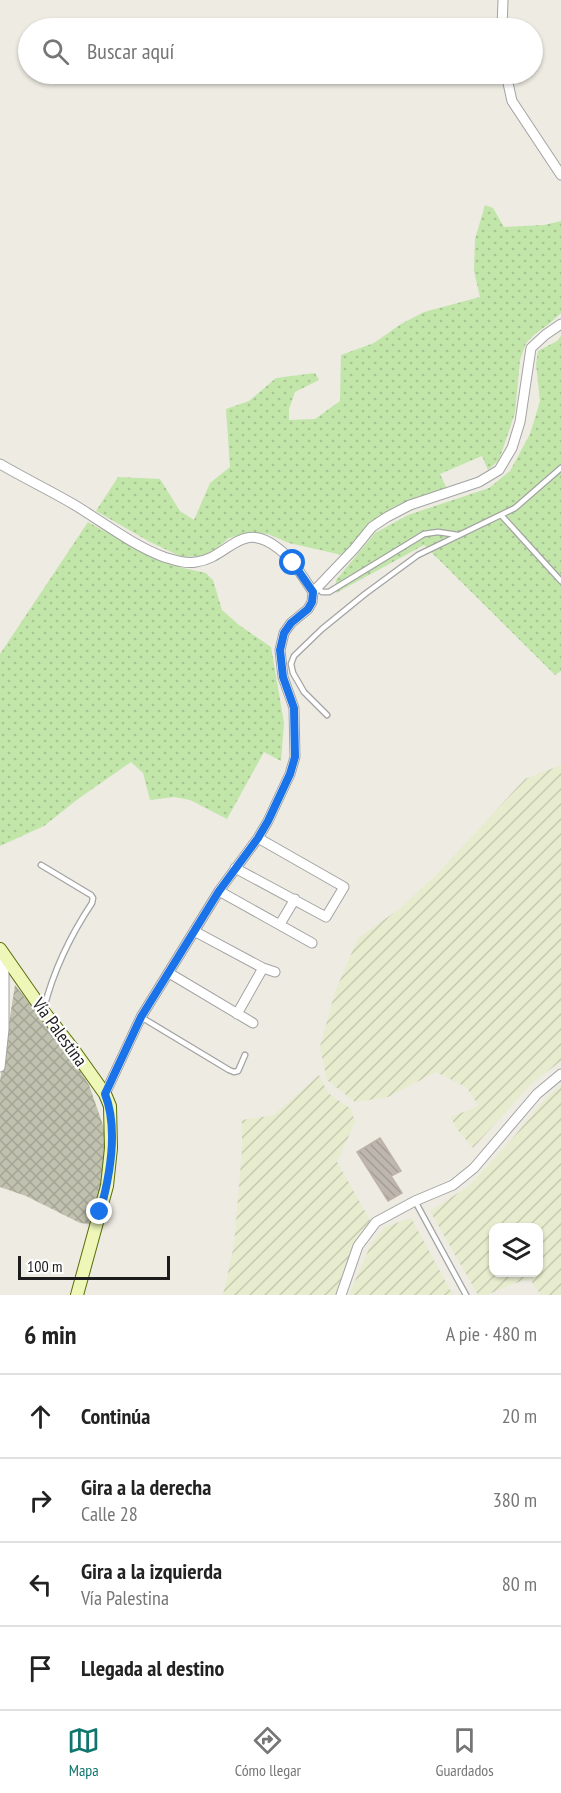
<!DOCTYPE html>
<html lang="es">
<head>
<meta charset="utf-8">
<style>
  body { margin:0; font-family:"PT Sans Narrow",sans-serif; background:#f2f2f2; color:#222 }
  .controls { position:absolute; right:18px; bottom:18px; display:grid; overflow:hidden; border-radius:12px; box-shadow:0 2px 4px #0004 }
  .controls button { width:54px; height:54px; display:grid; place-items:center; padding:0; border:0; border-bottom:2px solid #e0e0e0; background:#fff; color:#222; font:30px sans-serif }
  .scale { position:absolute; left:18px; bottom:15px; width:152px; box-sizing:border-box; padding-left:6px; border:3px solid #1c1c1c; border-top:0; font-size:16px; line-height:21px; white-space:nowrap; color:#1c1c1c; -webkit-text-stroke:4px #fff; paint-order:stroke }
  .stop { position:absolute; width:18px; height:18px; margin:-14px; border:4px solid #1a73e8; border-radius:50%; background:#fff }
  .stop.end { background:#1a73e8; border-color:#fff; box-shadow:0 2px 6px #0008 }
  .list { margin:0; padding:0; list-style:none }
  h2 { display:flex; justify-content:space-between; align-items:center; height:78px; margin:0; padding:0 24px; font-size:26px }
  h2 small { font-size:20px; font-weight:400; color:#767676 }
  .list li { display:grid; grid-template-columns:39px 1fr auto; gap:18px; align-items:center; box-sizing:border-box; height:84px; padding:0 24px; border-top:2px solid #e0e0e0 }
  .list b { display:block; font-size:22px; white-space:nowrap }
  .list p { margin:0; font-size:20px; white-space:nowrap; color:#767676 }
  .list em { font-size:20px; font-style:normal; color:#767676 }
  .icon { flex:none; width:33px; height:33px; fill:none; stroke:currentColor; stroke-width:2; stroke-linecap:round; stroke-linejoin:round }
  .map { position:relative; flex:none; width:561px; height:1295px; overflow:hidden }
  .search { position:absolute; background:#fff; box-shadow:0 2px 4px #0004; left:18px; right:18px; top:18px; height:66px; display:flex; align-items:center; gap:15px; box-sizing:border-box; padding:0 21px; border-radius:33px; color:#767676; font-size:22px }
  .sheet { height:414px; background:#fff }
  nav { display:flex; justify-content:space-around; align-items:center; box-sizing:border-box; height:84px; border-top:2px solid #e0e0e0; background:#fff; font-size:16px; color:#767676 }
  nav a { display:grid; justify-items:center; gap:3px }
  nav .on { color:#0f766e }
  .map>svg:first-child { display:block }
  .construction { fill:url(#construction-cross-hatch) }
  .farmland { fill:url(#farmland-furrows); fill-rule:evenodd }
  .grass { fill:url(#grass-dots) }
  .building { fill:url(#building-back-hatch); stroke:#beb2a6; stroke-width:1.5 }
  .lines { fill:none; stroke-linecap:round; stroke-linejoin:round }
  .lane-casing { stroke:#a3a3a3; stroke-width:7 }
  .street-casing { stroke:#a3a3a3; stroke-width:11 }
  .secondary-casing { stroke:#5a6d09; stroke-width:14 }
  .lane { stroke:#fff; stroke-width:4.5 }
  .street { stroke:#fff; stroke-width:9 }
  .secondary { stroke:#eef6b8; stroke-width:12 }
  .route { stroke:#1a73e8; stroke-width:8 }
  .labels { text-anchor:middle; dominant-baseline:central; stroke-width:4.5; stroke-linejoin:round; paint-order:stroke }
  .street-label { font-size:18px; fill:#1c1c1c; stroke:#fff }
</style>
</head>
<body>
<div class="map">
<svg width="561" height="1295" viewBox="0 0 561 1295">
  <defs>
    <pattern id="construction-cross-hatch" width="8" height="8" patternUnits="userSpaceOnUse" patternTransform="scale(1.5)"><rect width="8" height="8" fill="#c0c1ae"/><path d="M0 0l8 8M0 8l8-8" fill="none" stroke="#a4a595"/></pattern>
    <pattern id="farmland-furrows" width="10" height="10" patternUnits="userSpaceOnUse" patternTransform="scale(1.5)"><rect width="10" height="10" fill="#e7ecce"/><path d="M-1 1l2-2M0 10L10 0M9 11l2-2" fill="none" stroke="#c6cab0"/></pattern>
    <pattern id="grass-dots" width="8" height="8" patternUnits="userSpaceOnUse" patternTransform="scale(1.5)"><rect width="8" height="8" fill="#c2e6aa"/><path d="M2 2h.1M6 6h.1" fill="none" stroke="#a6c592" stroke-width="1.8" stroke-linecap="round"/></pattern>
    <pattern id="building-back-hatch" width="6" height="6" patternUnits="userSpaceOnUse" patternTransform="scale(1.5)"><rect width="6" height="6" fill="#beb7af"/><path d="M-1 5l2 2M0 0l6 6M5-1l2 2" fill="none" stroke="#a39d96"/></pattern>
  </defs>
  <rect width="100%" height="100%" fill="#edebe2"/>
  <path class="construction" d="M 15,985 L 70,1055 L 89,1085 L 105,1131 L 106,1155 L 104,1174 L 90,1224 L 80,1223 L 26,1196 L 0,1187 L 0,1081 Z"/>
  <path class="farmland" d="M 561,765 L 561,1061 L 532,1083 L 473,1148 L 456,1128 L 451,1117 L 479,1106 L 466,1087 L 436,1072 L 388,1097 L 355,1102 L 327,1080 L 320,1047 L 335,992 L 358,938 L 398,910 L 436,875 L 525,779 Z
    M 319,1075 L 328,1093 L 351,1109 L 355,1122 L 337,1162 L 371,1222 L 355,1244 L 336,1295 L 223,1295 L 234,1245 L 242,1151 L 242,1120 L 274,1115 Z
    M 561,1085 L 561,1295 L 541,1295 L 529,1278 L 486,1295 L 478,1295 L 430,1211 L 469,1186 L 513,1138 L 543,1101 ZM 494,1228 L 538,1228 L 538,1272 L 494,1272 Z
    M 411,1218 L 453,1295 L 349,1295 L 371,1244 L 385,1227 Z"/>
  <path class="grass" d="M 485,205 L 493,208 L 504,227 L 544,225 L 561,221 L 561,313 L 549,324 L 536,333 L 526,343 L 520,360 L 515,413 L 499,460 L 488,470 L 482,456 L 440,474 L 447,489 C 435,492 422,495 411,500 C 382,512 362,532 342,555 L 289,543 L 268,534 L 248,533 L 229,538 L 213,551 L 200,556 L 182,557 L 150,542 L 96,511 L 118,477 L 160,479 L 180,511 L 194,520 L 210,483 L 230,467 L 226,409 L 249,401 L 276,378 L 315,373 L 319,380 L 295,392 L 289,409 L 289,420 L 315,419 L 340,401 L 341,355 L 374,343 L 401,324 L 424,312 L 480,297 L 474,271 L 475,239 Z
    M 561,336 L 561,671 L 555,675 L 424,545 L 336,593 L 336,580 L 375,533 L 408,515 L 489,488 L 510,471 L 530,434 L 540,401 L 536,364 L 538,351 L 557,341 Z
    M 88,522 L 135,548 L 183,568 L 206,573 L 213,580 L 222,610 L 239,625 L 271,647 L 284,723 L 281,761 L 264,752 L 227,819 L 190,800 L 174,797 L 150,800 L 143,773 L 131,762 L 78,799 L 44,826 L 0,846 L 0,654 Z"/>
  <path class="building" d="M 380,1138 L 401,1171 L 391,1176 L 402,1193 L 388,1201 L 357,1152 Z"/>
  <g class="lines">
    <g class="lane-casing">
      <path id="lane" d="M 501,515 L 561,581
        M 318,587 L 322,592 L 329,592 L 424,534 L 438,532 L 458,535
        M 327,715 L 304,692 L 293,673 L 291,664 L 294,656 L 322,629 L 365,594 L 418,555 L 515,508 L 561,468
        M 41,865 L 91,895 L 93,898 L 92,903 C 70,936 54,969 44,1008
        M 141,1017 L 229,1070 L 234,1072 L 238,1071 L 245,1055
        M 415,1201 L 466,1295"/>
    </g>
    <g class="street-casing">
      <path id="street" d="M 502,28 L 503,0
        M 506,74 L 512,101 L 561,175
        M 0,464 C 24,478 49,490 73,504 C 103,522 132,545 164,557 C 174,560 185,564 196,562 C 229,558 241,518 279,549 C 293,560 303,577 313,592
        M 313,592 L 354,549 L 372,527 L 387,517 L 410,505 L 479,482 L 499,470 L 512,448 L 520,422 L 531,348 L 545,335 L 561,324
        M 235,868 L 326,917 L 344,887 L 258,838
        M 219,891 L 312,943
        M 280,924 L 295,899
        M 194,931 L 263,968 L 275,972
        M 169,973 L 253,1023
        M 237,1014 L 263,968
        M 0,1067 L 4,1029 L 4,956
        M 105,1094 L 141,1017 L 219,891 L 258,838 L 268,821 L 290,774 L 295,757 L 294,708 L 283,677 L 280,650 L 284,633 L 291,623 L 308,609 L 312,602 L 313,592
        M 341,1295 L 358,1246 L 376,1222 L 415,1201 L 453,1185 L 474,1168 L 537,1094 L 561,1074"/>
    </g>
    <g class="secondary-casing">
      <path id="secondary" d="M 0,949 L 44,1012 L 73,1049 L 105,1094 L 110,1106 L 111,1148 L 107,1186 L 77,1295"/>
    </g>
    <use href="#lane" class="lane"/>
    <use href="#street" class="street"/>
    <use href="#secondary" class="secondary"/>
  </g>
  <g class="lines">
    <path class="route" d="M 100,1212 C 110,1176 119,1130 105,1094 L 141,1017 L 219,891 L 258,838 L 268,821 L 290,774 L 295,757 L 294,708 L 283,677 L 280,650 L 284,633 L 291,623 L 308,609 L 312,602 L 313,592 L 293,563"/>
  </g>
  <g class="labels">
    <g class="street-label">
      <text transform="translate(60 1032) rotate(54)">Vía Palestina</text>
    </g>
  </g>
</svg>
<div class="controls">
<button><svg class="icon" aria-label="layers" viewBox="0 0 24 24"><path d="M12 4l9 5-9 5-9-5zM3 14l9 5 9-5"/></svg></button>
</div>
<div class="scale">100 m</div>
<div class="stop" style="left:293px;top:563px"></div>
<div class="stop end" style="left:100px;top:1212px"></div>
<div class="search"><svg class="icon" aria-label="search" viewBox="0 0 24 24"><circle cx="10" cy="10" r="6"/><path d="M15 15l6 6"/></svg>Buscar aquí</div>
</div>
<section class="sheet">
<h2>6 min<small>A pie · 480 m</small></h2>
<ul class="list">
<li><svg class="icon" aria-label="ahead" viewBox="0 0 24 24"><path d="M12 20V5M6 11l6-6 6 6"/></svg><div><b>Continúa</b></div><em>20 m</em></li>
<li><svg class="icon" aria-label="right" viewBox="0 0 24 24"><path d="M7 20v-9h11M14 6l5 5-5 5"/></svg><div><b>Gira a la derecha</b><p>Calle 28</p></div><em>380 m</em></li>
<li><svg class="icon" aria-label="left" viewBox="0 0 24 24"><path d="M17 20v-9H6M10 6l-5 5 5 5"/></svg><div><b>Gira a la izquierda</b><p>Vía Palestina</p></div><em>80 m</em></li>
<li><svg class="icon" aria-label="arrive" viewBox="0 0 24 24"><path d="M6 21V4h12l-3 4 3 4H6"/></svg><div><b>Llegada al destino</b></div></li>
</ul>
</section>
<nav>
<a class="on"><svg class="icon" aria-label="map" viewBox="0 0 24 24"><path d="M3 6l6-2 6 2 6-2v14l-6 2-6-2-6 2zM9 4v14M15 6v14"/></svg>Mapa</a>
<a><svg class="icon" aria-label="directions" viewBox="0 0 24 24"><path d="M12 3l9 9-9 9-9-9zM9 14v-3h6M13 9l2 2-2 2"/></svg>Cómo llegar</a>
<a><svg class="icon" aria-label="saved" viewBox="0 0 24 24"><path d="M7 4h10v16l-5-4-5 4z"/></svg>Guardados</a>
</nav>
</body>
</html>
